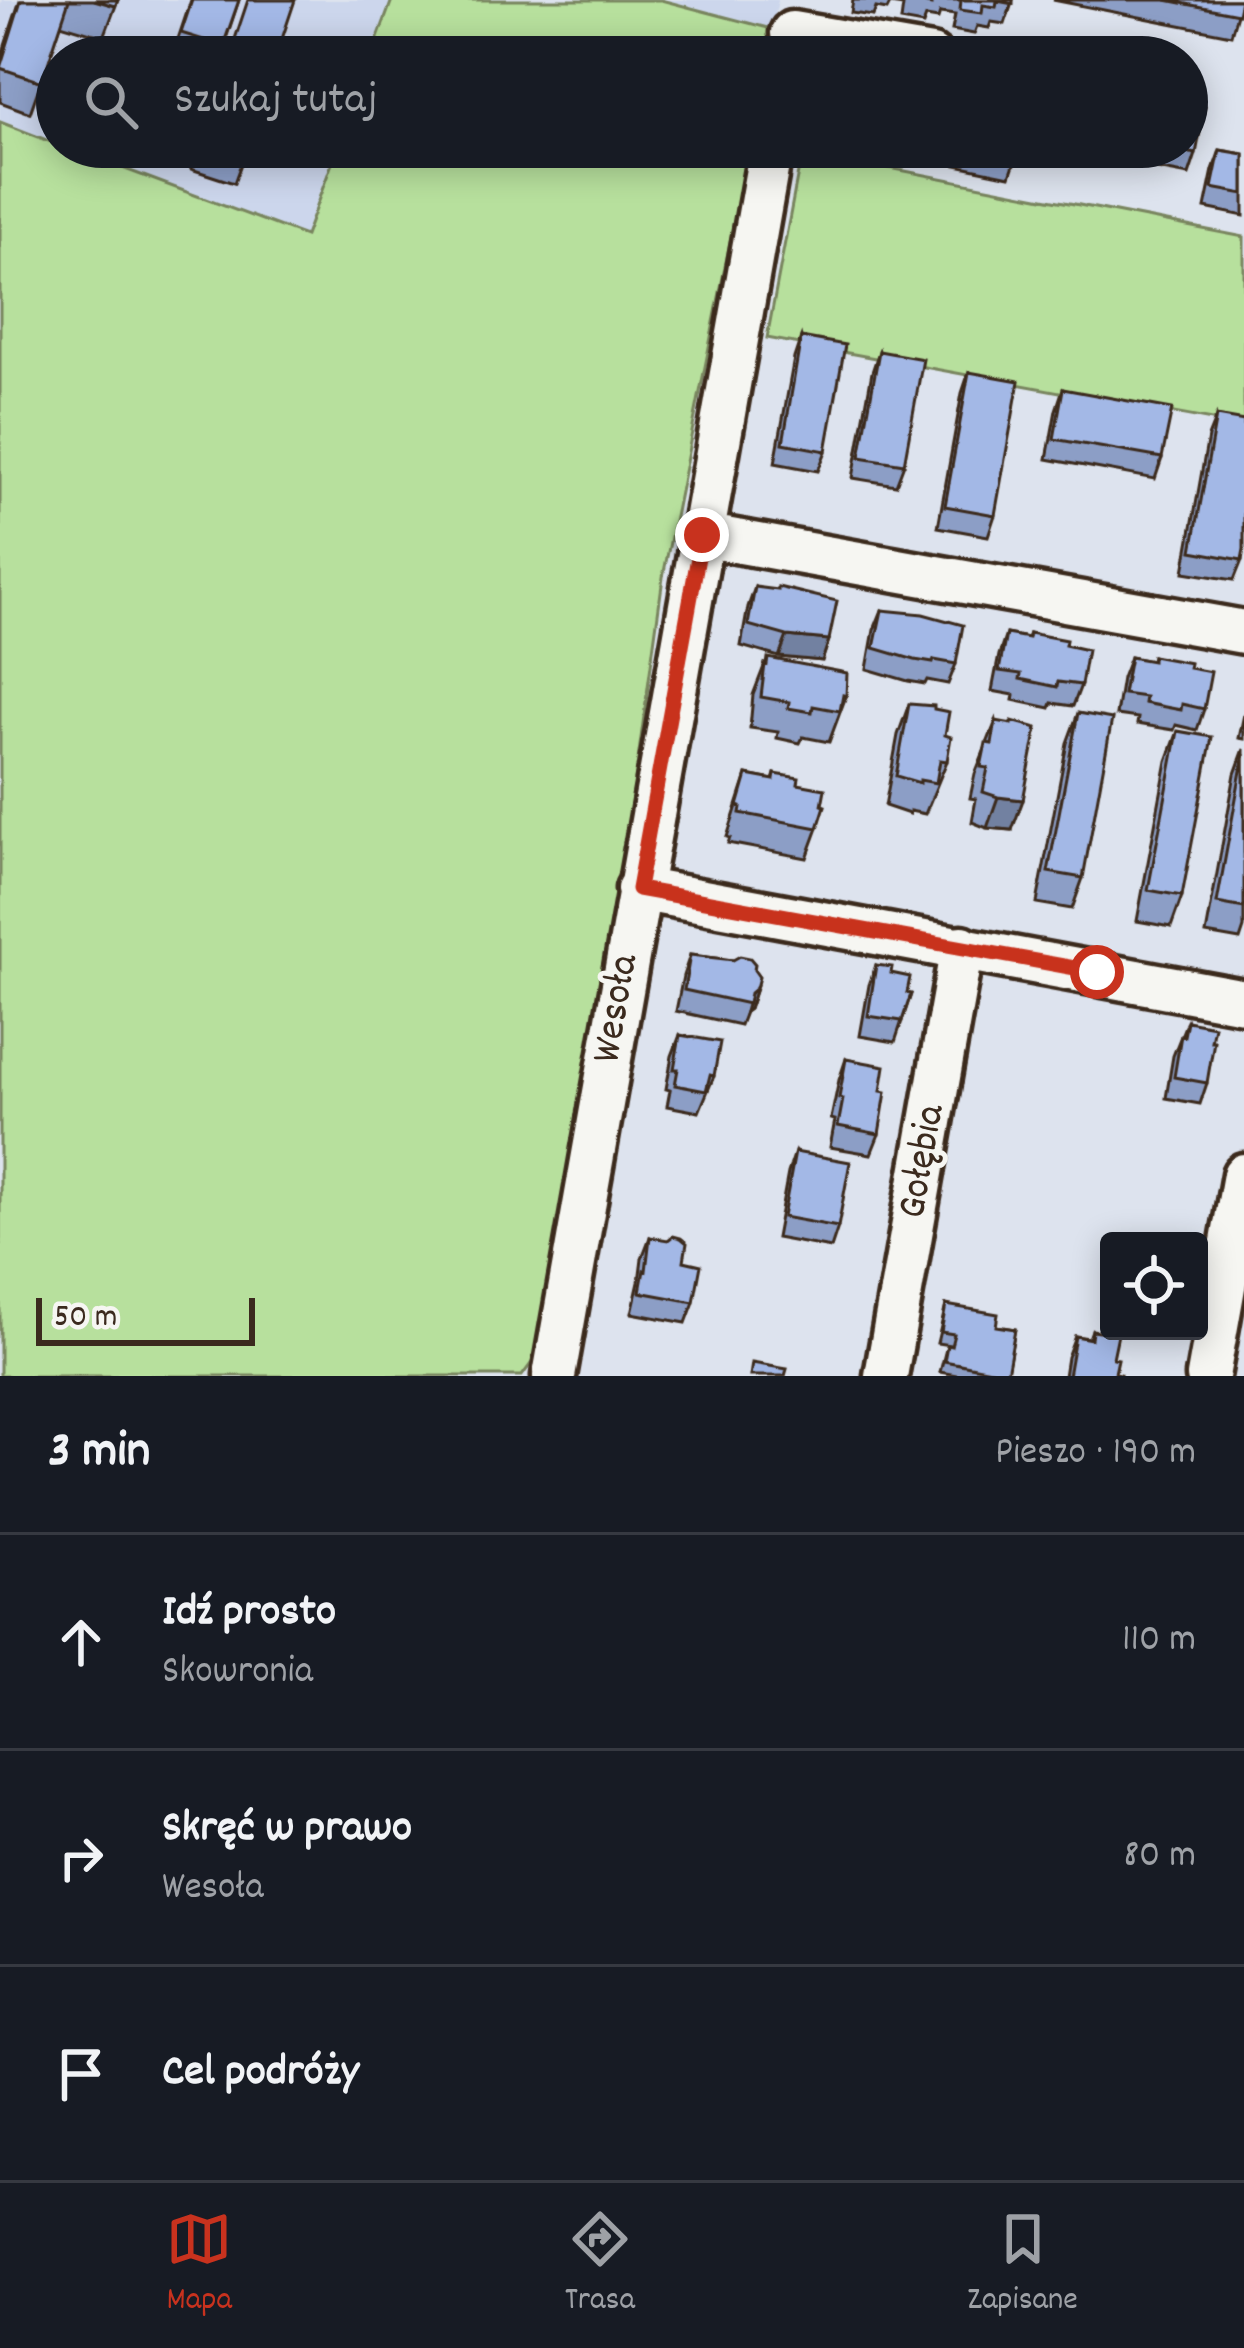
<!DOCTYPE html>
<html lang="pl">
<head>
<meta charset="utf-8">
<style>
  body { margin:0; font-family:Dekko,sans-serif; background:#20242c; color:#f1f3f6 }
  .controls { position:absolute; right:36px; bottom:36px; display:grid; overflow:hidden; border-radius:12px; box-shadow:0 6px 30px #0003 }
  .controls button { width:108px; height:108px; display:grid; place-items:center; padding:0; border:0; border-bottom:3px solid #363941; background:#171b24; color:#f1f3f6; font:60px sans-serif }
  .scale { position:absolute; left:36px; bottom:30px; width:219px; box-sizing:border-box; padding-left:12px; border:6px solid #3b2a1e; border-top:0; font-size:33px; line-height:42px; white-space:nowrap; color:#3b2a1e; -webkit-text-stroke:9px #f6f6f2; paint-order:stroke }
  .stop { position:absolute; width:36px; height:36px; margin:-27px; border:9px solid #c8321e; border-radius:50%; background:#fff }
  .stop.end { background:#c8321e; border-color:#fff; box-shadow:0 3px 12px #0008 }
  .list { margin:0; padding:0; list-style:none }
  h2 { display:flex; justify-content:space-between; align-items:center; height:156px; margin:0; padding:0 48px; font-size:51px }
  h2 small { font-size:39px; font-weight:400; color:#9ea1a6 }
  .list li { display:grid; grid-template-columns:78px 1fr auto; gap:36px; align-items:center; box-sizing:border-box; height:216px; padding:0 48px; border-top:3px solid #363941 }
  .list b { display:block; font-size:45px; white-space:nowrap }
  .list p { margin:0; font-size:39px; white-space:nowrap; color:#9ea1a6 }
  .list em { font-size:39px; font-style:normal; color:#9ea1a6 }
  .icon { flex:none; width:66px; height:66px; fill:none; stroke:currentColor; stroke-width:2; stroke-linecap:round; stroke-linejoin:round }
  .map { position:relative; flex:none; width:1244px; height:1376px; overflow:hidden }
  .search { position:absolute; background:#171b24; box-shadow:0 6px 30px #0003; left:36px; right:36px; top:36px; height:132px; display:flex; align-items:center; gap:30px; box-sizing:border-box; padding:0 42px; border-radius:66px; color:#9ea1a6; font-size:45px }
  .sheet { height:804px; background:#171b24 }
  nav { display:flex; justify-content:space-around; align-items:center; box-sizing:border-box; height:168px; border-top:3px solid #363941; background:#171b24; font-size:33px; color:#9ea1a6 }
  nav a { display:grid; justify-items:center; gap:6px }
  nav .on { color:#c8321e }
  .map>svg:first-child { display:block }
  .built { fill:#ccd6ec }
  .green { fill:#b7e09d; stroke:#79855e; stroke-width:3 }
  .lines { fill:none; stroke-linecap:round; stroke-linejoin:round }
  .minor-casing { stroke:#3b2a1e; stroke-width:51 }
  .minor { stroke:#f6f6f2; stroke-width:42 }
  .wall { fill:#8c9ec6; stroke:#3b2a1e; stroke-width:3 }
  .shaded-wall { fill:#7281a1; stroke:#3b2a1e; stroke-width:3 }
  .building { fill:#a3b8e6; stroke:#3b2a1e; stroke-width:3 }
  .route { stroke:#c8321e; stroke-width:15 }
  .labels { text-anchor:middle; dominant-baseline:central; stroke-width:10; stroke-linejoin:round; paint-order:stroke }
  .street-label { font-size:42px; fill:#3b2a1e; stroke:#f6f6f2 }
</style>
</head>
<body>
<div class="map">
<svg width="1244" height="1376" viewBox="0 0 1244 1376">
  <rect width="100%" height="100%" fill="#dde3ee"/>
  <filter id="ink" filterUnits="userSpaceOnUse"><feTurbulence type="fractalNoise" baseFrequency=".00833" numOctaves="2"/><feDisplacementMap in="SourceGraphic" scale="24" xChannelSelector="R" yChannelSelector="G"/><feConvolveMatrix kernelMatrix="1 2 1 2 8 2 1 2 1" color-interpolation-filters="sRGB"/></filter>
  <g filter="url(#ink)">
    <path class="built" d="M 2,0 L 392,0 L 371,57 L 57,57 L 57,144 L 0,122 L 0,7 Z
      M 661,0 L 778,0 L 772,29 Z
      M 66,147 L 338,147 L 305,237 Z"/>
    <path class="green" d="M 392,0 L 661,0 L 772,29 L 766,57 L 371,57 Z
      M 0,122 L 57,144 L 57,147 L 66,147 L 305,236 L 338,147 L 749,147 L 663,577 L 622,877 L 548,1341 L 522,1376 L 0,1376 Z
      M 802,151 L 1244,237 L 1244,426 L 767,338 Z"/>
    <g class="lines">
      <g class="minor-casing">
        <path id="minor" d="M 792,33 L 931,57
          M 702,535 L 1244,632
          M 638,889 L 1244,1001
          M 554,1376 L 771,147
          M 886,1376 L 962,947
          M 1208,1376 L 1244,1175"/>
      </g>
      <use href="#minor" class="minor"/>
    </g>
    <path class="wall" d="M 20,0 L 118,0 L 104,37 L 61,24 L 30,113 L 0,102 L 0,61 Z
      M 191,0 L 239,0 L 220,57 L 172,57 Z
      M 853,0 L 1013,0 L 1005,24 L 991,22 L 989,28 L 977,26 L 974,34 L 952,30 L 955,15 L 940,13 L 938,19 L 926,17 L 923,25 L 901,21 L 903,6 L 890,4 L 887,10 L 876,8 L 873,16 L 851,13 Z
      M 1053,0 L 1241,0 L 1231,35 Z
      M 198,147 L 247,147 L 234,183 L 191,169 Z
      M 869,147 L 1020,147 L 1010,176 Z
      M 1040,147 L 1187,147 L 1196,154 L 1189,175 Z
      M 1220,150 L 1244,154 L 1244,216 L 1205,208 L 1213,170 Z
      M 801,337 L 826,451 L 818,471 L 775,463 L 794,358 Z
      M 879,351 L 904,464 L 896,485 L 853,478 L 872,372 Z
      M 969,372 L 995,515 L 988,536 L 938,527 L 962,393 Z
      M 1063,389 L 1162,458 L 1155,479 L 1047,459 L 1056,410 Z
      M 1216,417 L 1242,560 L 1234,580 L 1184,572 L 1208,437 Z
      M 755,587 L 829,640 L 822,661 L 779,657 L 741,646 L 748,607 Z
      M 882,610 L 956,664 L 948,684 L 927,680 L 925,684 L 908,681 L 867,669 L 874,630 Z
      M 1029,633 L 1065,645 L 1081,685 L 1073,706 L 1052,703 L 1050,708 L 1013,700 L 1014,695 L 992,691 L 999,655 L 1006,634 L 1027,638 Z
      M 1152,656 L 1189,668 L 1204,709 L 1197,730 L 1176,725 L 1174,730 L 1137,724 L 1138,718 L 1116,715 L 1122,678 L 1130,657 L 1151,661 Z
      M 765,664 L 846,696 L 829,742 L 803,737 L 800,743 L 777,738 L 778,732 L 750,728 L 753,695 Z
      M 909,704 L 934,709 L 945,735 L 947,761 L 925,814 L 910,811 L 909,814 L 885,806 L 898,735 Z
      M 1078,713 L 1083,878 L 1072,909 L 1037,903 L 1067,743 Z
      M 1244,714 L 1244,739 L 1239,738 Z
      M 996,721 L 1012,830 L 987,828 L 972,822 L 976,799 L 970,798 L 975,774 Z
      M 1178,731 L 1182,896 L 1171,927 L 1137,921 L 1167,761 Z
      M 1244,749 L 1244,928 L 1240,940 L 1206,934 L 1235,774 Z
      M 775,774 L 798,784 L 818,828 L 807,858 L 728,843 L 730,838 L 727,837 L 747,775 L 773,780 Z
      M 690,955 L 733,960 L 754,970 L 756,988 L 749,1009 L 745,1012 L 740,1025 L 676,1011 L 683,976 Z
      M 876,965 L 891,973 L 907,993 L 911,994 L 895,1042 L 860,1036 L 869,985 Z
      M 1187,1021 L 1207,1083 L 1200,1104 L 1166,1098 L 1173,1056 Z
      M 680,1035 L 714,1076 L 699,1112 L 667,1106 L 670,1090 L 666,1089 L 672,1056 Z
      M 846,1059 L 881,1091 L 879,1134 L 871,1154 L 830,1147 L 835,1120 L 831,1119 L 839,1080 Z
      M 795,1152 L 838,1227 L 831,1248 L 776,1238 L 788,1173 Z
      M 650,1237 L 684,1261 L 694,1302 L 686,1323 L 632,1313 L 639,1282 L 642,1258 Z
      M 946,1305 L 996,1326 L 1015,1329 L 1006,1376 L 962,1376 L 940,1372 L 947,1345 L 950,1345 L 937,1343 Z
      M 1092,1330 L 1113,1358 L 1115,1373 L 1120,1376 L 1064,1376 L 1067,1357 L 1075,1336 L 1089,1338 Z"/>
    <path class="shaded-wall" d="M 787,636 L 829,640 L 822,661 L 779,657 Z
      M 998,797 L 1023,800 L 1012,830 L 987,828 Z
      M 756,988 L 749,1009 L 745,1012 L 750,993 Z"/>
    <path class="building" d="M 21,0 L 69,0 L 42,82 L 0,68 Z
      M 94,0 L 118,0 L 115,6 Z
      M 192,0 L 239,0 L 223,46 L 181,33 Z
      M 248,0 L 295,0 L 276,57 L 229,57 Z
      M 908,0 L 931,0 L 931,5 Z
      M 961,0 L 1013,0 L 1013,4 L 997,1 L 996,7 L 983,5 L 982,13 L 960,10 Z
      M 1166,0 L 1241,0 L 1238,14 Z
      M 1187,103 L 1205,106 L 1196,154 L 1159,147 L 1187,147 Z
      M 229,147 L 247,147 L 245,152 Z
      M 978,147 L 1020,147 L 1018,155 Z
      M 1220,150 L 1244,154 L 1244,194 L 1212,188 Z
      M 801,337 L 845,345 L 826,451 L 783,443 Z
      M 879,351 L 923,359 L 904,464 L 860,457 Z
      M 969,372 L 1019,381 L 995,515 L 945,506 Z
      M 1063,389 L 1172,409 L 1162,458 L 1054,439 Z
      M 1216,416 L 1244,421 L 1244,549 L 1242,560 L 1192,551 Z
      M 755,587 L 778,590 L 778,587 L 837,601 L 829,640 L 787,636 L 748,625 Z
      M 882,610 L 923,614 L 963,625 L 956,664 L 934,660 L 933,663 L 915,660 L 874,648 Z
      M 1029,633 L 1066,640 L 1065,645 L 1087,650 L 1081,685 L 1058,682 L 1057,687 L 1020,679 L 1021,674 L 999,671 L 1006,634 L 1028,638 Z
      M 1152,656 L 1190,663 L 1189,668 L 1211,672 L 1204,709 L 1182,704 L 1181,710 L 1144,703 L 1145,697 L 1123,694 L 1130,657 L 1152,661 Z
      M 768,658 L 847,673 L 846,696 L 843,695 L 840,711 L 813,706 L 812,712 L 788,708 L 789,702 L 761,697 L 765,664 L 767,665 Z
      M 909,704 L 934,706 L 934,709 L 949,712 L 945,735 L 951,737 L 947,761 L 940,760 L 936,783 L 920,780 L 920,783 L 896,776 Z
      M 1078,713 L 1112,719 L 1083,878 L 1048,872 Z
      M 996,721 L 1012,724 L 1012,721 L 1037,728 L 1023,800 L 998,797 L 983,792 L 988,768 L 981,767 L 986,743 L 992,744 Z
      M 1178,731 L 1212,737 L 1182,896 L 1148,890 Z
      M 1244,754 L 1244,908 L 1217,903 Z
      M 775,774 L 799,778 L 798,784 L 825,789 L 822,805 L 825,806 L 818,828 L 740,813 L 741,807 L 738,806 L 747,775 L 774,780 Z
      M 690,955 L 733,960 L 740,956 L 750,958 L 755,964 L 754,970 L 759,977 L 756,988 L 750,993 L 748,1004 L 684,990 Z
      M 876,965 L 892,967 L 891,973 L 910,977 L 907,993 L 911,994 L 902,1021 L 868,1016 Z
      M 1187,1021 L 1214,1026 L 1211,1041 L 1214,1041 L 1207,1083 L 1174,1077 L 1181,1035 L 1184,1036 Z
      M 680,1035 L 720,1042 L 714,1076 L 710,1075 L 706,1091 L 675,1085 L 678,1069 L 674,1069 Z
      M 846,1059 L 885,1066 L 881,1091 L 886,1092 L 879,1134 L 838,1126 L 843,1099 L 839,1098 Z
      M 795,1152 L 850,1162 L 838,1227 L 783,1217 Z
      M 673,1236 L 681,1238 L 687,1243 L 684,1261 L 701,1265 L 694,1302 L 640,1292 L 644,1270 L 646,1271 L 650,1237 L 668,1240 Z
      M 946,1305 L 998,1314 L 996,1326 L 1015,1329 L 1007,1373 L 944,1361 L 947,1345 L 951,1346 L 954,1334 L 941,1332 Z
      M 1092,1330 L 1118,1334 L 1113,1358 L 1118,1359 L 1115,1373 L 1120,1374 L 1120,1376 L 1068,1376 L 1075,1336 L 1091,1339 Z
      M 752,1363 L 787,1369 L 785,1376 L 750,1376 Z"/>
  </g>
  <g class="lines" filter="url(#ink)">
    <path class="route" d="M 702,535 L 638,889 L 1097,972"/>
  </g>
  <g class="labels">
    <g class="street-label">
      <text transform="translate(618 1009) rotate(-80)">Wesoła</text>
      <text transform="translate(924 1162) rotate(-80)">Gołębia</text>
    </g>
  </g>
</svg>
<div class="controls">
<button><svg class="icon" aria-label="locate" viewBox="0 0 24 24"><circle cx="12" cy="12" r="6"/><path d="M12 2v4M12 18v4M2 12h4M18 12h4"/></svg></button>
</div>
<div class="scale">50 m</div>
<div class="stop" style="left:1097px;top:972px"></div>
<div class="stop end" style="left:702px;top:535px"></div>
<div class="search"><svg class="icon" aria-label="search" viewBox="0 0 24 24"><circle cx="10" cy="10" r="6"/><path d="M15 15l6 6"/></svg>Szukaj tutaj</div>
</div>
<section class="sheet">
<h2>3 min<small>Pieszo · 190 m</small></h2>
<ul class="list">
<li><svg class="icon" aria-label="ahead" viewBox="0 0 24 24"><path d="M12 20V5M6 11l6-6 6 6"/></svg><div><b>Idź prosto</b><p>Skowronia</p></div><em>110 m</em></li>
<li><svg class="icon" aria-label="right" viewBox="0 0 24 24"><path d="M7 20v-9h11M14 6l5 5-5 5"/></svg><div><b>Skręć w prawo</b><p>Wesoła</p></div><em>80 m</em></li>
<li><svg class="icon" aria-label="arrive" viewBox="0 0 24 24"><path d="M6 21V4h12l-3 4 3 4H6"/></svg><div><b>Cel podróży</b></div></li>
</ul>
</section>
<nav>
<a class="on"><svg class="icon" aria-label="map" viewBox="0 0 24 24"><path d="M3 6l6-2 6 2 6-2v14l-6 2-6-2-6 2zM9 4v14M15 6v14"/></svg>Mapa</a>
<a><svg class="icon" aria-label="directions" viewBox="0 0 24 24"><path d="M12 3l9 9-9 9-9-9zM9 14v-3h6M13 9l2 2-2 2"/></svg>Trasa</a>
<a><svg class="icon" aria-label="saved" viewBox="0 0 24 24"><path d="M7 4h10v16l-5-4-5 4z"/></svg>Zapisane</a>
</nav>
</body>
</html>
